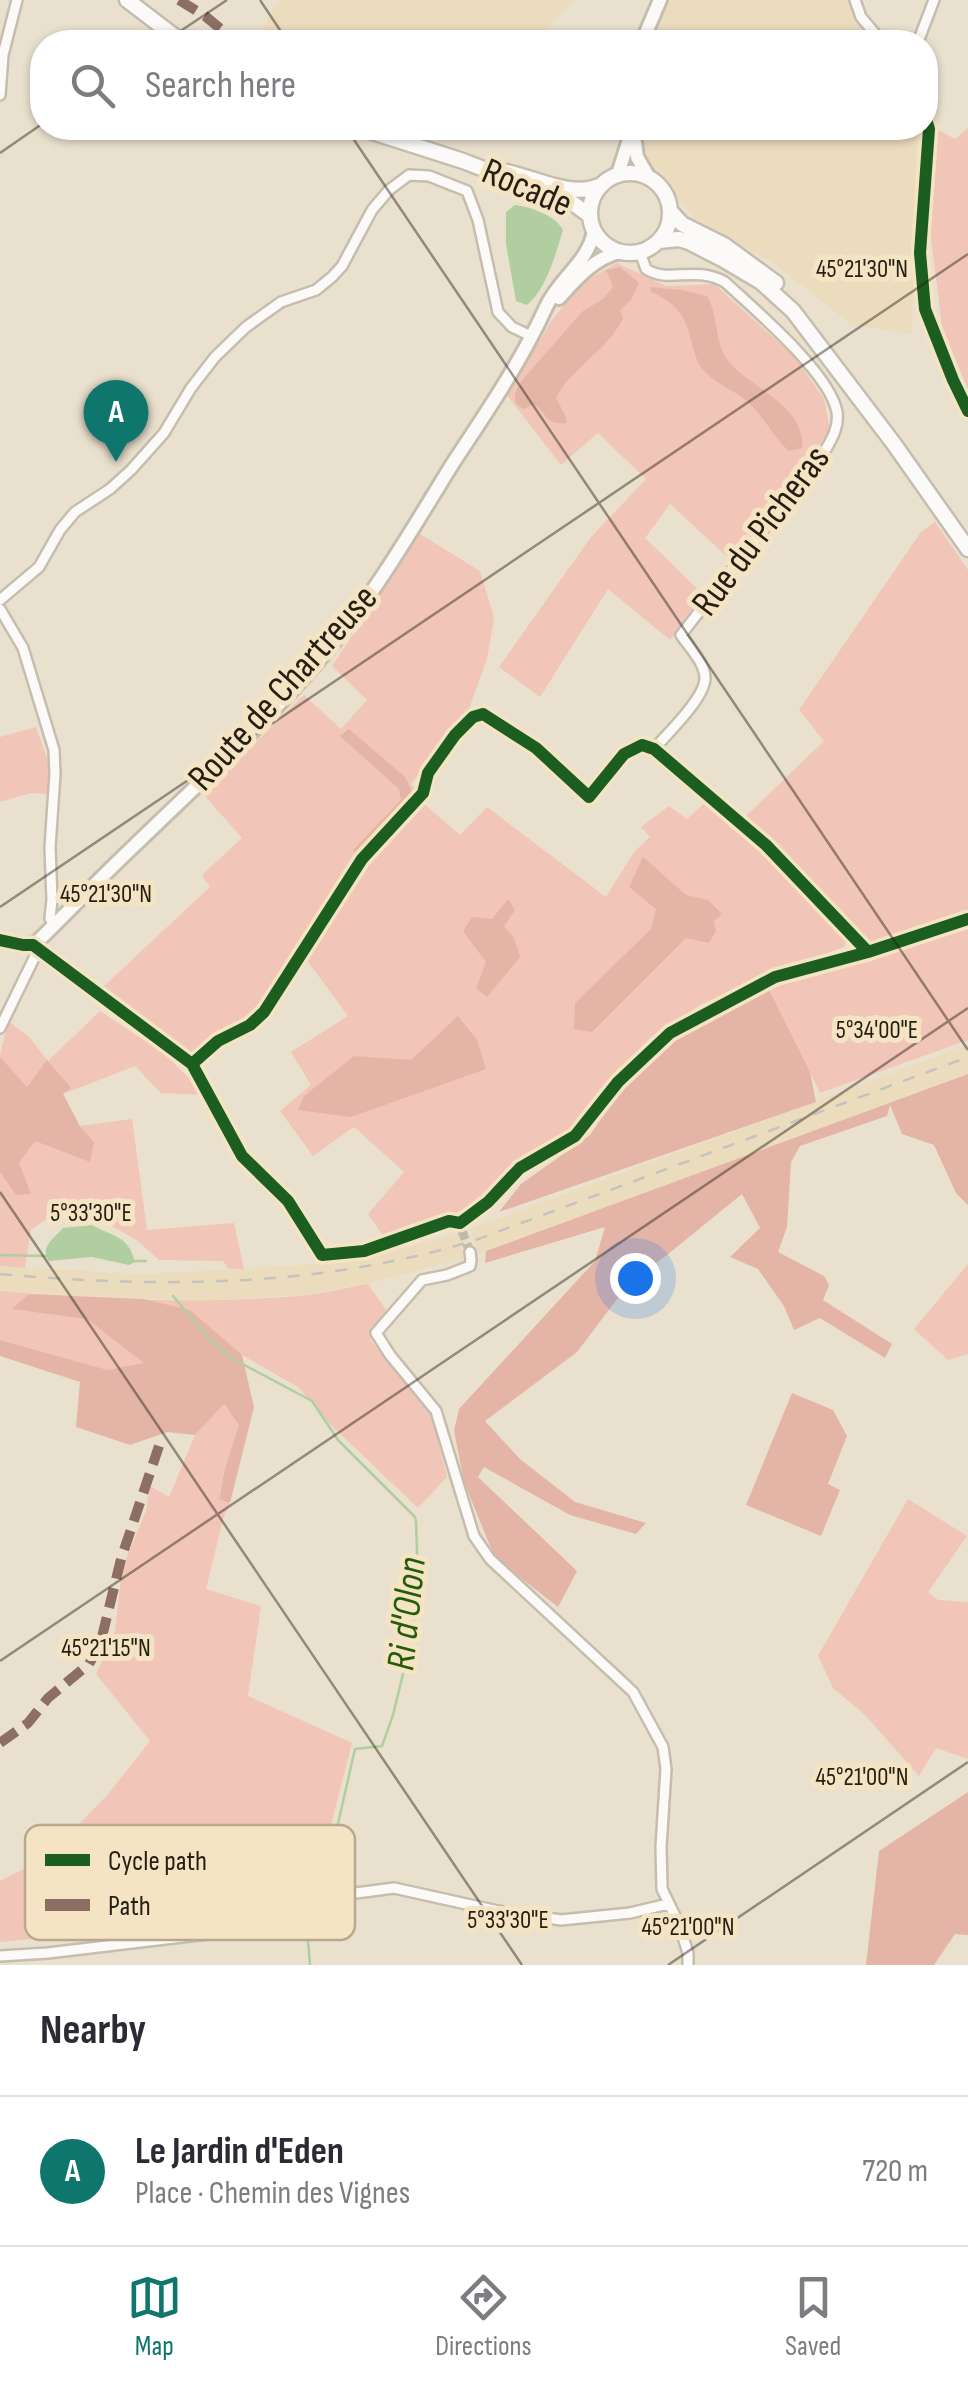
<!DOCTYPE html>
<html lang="en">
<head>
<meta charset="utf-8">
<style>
  body { margin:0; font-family:"Sofia Sans Condensed",sans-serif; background:#f7f7f7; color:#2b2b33 }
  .you { position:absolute; left:635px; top:1278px; width:35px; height:35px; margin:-25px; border:8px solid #fff; border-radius:50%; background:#1a73e8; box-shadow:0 0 0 15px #1a73e833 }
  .badge { display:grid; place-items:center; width:65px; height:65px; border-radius:50%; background:#0f766e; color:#fff; font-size:32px; font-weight:700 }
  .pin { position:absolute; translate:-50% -82px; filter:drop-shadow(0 2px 5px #0008) }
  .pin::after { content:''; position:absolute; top:52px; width:35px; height:30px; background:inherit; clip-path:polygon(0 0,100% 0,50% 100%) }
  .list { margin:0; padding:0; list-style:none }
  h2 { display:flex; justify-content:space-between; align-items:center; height:130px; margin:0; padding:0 40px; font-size:42px }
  h2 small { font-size:32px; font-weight:400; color:#7c7c81 }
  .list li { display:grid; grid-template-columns:65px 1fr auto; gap:30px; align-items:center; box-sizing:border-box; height:150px; padding:0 40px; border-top:2px solid #e1e1e2 }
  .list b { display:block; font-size:38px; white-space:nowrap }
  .list p { margin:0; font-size:32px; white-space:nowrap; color:#7c7c81 }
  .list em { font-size:32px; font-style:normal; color:#7c7c81 }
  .icon { flex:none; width:55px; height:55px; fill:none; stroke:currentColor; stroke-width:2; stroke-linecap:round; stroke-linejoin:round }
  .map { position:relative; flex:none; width:968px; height:1965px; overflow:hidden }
  .search { position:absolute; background:#fff; box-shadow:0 2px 8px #0004; left:30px; right:30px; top:30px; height:110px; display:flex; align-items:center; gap:25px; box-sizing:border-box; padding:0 35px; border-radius:40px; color:#7c7c81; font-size:38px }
  .sheet { height:280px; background:#fff }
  nav { display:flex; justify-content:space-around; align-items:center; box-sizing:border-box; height:140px; border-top:2px solid #e1e1e2; background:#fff; font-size:28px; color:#7c7c81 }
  nav a { display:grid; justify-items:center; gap:5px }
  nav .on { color:#0f766e }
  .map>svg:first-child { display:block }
  .built { fill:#ecdcbe }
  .green { fill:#f1c5b7 }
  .forest { fill:#e4b5a7 }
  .water { fill:#b1cea0 }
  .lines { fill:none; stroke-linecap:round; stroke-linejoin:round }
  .stream { stroke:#b1cea0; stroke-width:2.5 }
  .minor-tunnel { stroke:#c3b9a9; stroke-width:9; stroke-dasharray:9 4.5; stroke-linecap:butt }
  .minor-casing { stroke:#c5beaf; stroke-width:14 }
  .secondary-casing { stroke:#c5beaf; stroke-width:18 }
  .primary-casing { stroke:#c5beaf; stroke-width:19 }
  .minor { stroke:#fcfaf8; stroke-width:9 }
  .secondary { stroke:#fcfaf8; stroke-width:12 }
  .primary { stroke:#fcfaf8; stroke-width:14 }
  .rail { stroke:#c5c3bf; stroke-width:2.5; stroke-dasharray:12 12; stroke-linecap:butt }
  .quiet { stroke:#8d6e63; stroke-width:10; stroke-dasharray:20 10; stroke-linecap:butt }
  .cycleway-casing { stroke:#f5e4c3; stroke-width:19 }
  .cycleway { stroke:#1b5e20; stroke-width:12 }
  .ticks { fill:none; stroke:#251f13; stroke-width:2.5; stroke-opacity:0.45 }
  .labels { text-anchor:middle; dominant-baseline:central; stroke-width:10; stroke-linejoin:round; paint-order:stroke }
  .street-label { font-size:38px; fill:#251f13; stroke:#f5e4c3 }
  .water-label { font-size:40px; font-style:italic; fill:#245d0a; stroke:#f5e4c3 }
  .key { fill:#f5e4c3; stroke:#b7a98e; stroke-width:2.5 }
  .key-label { font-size:28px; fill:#251f13 }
  .ticks-label { font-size:25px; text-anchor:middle; fill:#251f13; stroke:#f5e4c3; stroke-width:10; stroke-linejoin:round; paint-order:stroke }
</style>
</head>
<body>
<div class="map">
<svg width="968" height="1965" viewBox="0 0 968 1965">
  <rect width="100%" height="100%" fill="#eae0ce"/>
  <path class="built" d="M 279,0 L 575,0 L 533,42 L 256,42 Z
    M 670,0 L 847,0 L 854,17 L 873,42 L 652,42 Z
    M 642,128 L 917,128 L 912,334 L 852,325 L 772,262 L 695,219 L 647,161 Z
    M 968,1045 L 968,1074 L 577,1220 L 478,1253 L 470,1229 Z
    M 458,1233 L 466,1257 L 368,1284 L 302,1295 L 218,1300 L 143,1299 L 0,1291 L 0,1266 L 140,1274 L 244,1269 L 316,1264 L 392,1251 Z"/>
  <path class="green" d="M 968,128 L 968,390 L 942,326 L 929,223 L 936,129 L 955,139 Z
    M 617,263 L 666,286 L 714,284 L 793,355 L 824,399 L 830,430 L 734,563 L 670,504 L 645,538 L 706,597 L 670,640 L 608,589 L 540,697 L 499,667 L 591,537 L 646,479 L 598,433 L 561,465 L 507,395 L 552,320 L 582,283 Z
    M 935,522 L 968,570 L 968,910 L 871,945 L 742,820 L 824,741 L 799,710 L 921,532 Z
    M 420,534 L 480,571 L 494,618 L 487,659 L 467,714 L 411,784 L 419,793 L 349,863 L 263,1005 L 190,1059 L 104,986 L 210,887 L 202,875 L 242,838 L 203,794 L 304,695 L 341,729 L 367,700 L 332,666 Z
    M 36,727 L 48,761 L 48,794 L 31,793 L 0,802 L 0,737 Z
    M 708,800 L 847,936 L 844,947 L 768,975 L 702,1004 L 650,1038 L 570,1132 L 522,1161 L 464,1210 L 383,1236 L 368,1214 L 404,1172 L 354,1127 L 313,1156 L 280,1111 L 311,1085 L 291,1052 L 348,1016 L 306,959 L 351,876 L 423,803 L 460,835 L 487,807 L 606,897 L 634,852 L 650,837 L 641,827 L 669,806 L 687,819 Z
    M 968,929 L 968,1040 L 820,1093 L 767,985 L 909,947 Z
    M 100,1011 L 165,1054 L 205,1095 L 161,1093 L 135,1066 L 63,1094 L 80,1126 L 132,1119 L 147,1230 L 234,1223 L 244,1269 L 229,1269 L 223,1261 L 159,1260 L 138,1241 L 71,1202 L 31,1230 L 25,1268 L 0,1266 L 0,1056 L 8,1021 L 29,1037 L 48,1061 Z
    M 968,1264 L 968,1354 L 948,1360 L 914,1329 Z
    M 368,1284 L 387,1311 L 370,1340 L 433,1418 L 447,1477 L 418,1508 L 331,1425 L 298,1387 L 242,1355 L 108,1370 L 0,1340 L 0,1291 C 98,1300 201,1304 299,1296 C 322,1294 345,1288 368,1284 Z
    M 223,1404 L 240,1425 L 225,1468 L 219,1498 L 230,1503 L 223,1519 L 206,1589 L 261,1606 L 248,1696 L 352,1743 L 315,1888 L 244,1920 L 149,1934 L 99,1933 L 0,1942 L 0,1881 L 49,1856 L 109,1793 L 150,1741 L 96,1674 L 115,1632 L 122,1569 L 146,1511 L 150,1486 L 169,1497 L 195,1435 Z
    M 908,1499 L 967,1536 L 928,1592 L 938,1600 L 968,1602 L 968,1759 L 936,1748 L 919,1776 L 865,1715 L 833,1688 L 818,1656 Z"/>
  <path class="forest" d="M 620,267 L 639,283 L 631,300 L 620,310 L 623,318 C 608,351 572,366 556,398 L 566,417 L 566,423 C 542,425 549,412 533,404 L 525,409 C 509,404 515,391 522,380 L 583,311 L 603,299 L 613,287 L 606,270 Z
    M 650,287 L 682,290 L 707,296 C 719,316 714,344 729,362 C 753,390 805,405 802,448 L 789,451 C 773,437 765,418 749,403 C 736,391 718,385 705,372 C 697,364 695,354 692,344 C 686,316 677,303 651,292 Z
    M 349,729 L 405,777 L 411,789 L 410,802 L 357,856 L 353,850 L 401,800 L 399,789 L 340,736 Z
    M 643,857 L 686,895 L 708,900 L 722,914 L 714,921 L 716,931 L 709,943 L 686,938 L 592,1032 L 574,1029 L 575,1003 L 651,929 L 656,909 L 629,887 Z
    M 508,899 L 515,910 L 504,926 L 514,938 L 520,957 L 487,997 L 476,988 L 486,962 L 463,931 L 472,917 L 492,919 Z
    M 767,985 L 810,1072 L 816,1102 L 499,1212 L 521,1184 L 590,1135 L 624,1086 L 669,1044 Z
    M 458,1016 L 477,1040 L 486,1069 L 351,1117 L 298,1110 L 304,1096 L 354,1056 L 411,1060 Z
    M 0,1057 L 27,1087 L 47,1060 L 71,1088 L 63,1094 L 80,1127 L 94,1142 L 90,1162 L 35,1141 L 19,1163 L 31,1194 L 16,1195 L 0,1172 Z
    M 968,1074 L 968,1205 L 956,1193 L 934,1145 L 902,1134 L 890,1105 L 887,1116 L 800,1146 L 791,1162 L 787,1227 L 778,1252 L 824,1276 L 829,1285 L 823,1300 L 892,1344 L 885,1358 L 820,1318 L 794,1330 L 784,1306 L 758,1269 L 730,1257 L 760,1228 L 742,1194 L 667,1255 L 630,1282 L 577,1352 L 485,1421 L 520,1459 L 575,1502 L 646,1523 L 636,1534 L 570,1515 L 484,1467 L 478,1477 L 577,1571 L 558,1607 L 495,1558 L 464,1482 L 454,1431 L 459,1409 L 595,1261 L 605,1227 L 485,1263 L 486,1251 Z
    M 29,1294 L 143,1299 L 190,1310 L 242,1355 L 254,1407 L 230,1503 L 219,1499 L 225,1468 L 239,1425 L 224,1404 L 195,1435 L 167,1432 L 130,1445 L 76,1427 L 80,1382 L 0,1356 L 0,1340 L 108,1370 L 144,1363 L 87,1319 L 12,1309 Z
    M 792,1393 L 833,1410 L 847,1436 L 828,1484 L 840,1490 L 821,1536 L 746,1505 Z
    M 968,1792 L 968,1935 L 955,1934 L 934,1965 L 866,1965 L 879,1851 Z"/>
  <path class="water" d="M 515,205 C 531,207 555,215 563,230 C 556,253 546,290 527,305 L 516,301 L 506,244 L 506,212 Z
    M 92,1225 C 113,1237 128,1235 135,1262 L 129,1265 L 92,1257 L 49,1261 C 39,1248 54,1238 63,1228 Z"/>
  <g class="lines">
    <path class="stream" d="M 0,1255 L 48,1256
      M 133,1261 L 146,1261
      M 173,1296 L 207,1337 L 233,1359 L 312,1401 L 338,1440 L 415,1517 L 416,1522 L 418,1581 L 410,1645 L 393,1715 L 382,1746 L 355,1749 L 322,1894
      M 307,1914 L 304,1937 L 308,1941 L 310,1965"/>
    <path class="minor-tunnel" d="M 462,1231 L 470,1252"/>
    <g class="minor-casing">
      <path id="minor" d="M 855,0 L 861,17 L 882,42
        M 918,42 L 934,0
        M 0,95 L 3,55 L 17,0
        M 926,120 L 929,129 L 920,253 L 925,309 L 953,380 L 968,411
        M 640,252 L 646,269 C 669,284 694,265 725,282 C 754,309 830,373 837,412 C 839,426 833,437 826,449 L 681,635 C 689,647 704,662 705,677 C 706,697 668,733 654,749
        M 0,600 L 39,567 L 60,530 L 75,512 L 110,489 L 131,470 L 164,433 L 191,388 L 215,357 L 246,327 L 281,302 L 316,290 L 332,277 L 342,266 L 372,210 L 389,190 L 409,175 L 429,176 L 467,191 L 478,220 L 498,312 L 512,327 L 531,336
        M 0,609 L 23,648 L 54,750 L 55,774 L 50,847 L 52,900 L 50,918 L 53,925
        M 33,945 L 192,1064 L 242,1156 L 288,1201 L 322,1255 L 364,1251 L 449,1221 L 460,1223
        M 0,1028 L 38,950
        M 192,1064 L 218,1041 L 250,1025 L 264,1012 L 362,859 L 423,793 L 428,773 L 455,735 L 473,717 L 483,714 L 536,748 L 589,797 L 624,754 L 642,745 L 654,749 L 766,845 L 868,952
        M 460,1223 L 488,1202 L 520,1168 L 575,1136 L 618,1082 L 670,1033 L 775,977 L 868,952 L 968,919
        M 470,1252 L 471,1260 L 470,1266 L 447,1275 L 422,1280 L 376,1333 L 390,1355 L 436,1411 L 474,1536 L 490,1559 L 633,1692 L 663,1747 L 666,1769 L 661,1847 L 662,1889 L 679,1924 L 688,1953 L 688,1965
        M 0,1956 L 48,1953 L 241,1930 L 333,1896 L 394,1888 L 498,1911 L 561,1920 L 630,1913 L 668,1904"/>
    </g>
    <g class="secondary-casing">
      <path id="secondary" d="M 642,42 L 660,0
        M 633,128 L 637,157 L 648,176
        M 618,174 L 632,130
        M 559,298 C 576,279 594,258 620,252
        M 0,940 C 12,942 26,949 37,942 C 70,910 101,877 134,846 C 201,781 271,718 331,646 C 378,589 414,526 453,463 C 486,413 521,362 546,307 C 559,278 588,263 594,231"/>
    </g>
    <g class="primary-casing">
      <path id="primary" d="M 127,0 L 182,42
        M 360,128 L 463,161 L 574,204 L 590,216
        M 507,172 C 535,178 572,198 599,186
        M590 213a40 40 0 1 1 80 0a40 40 0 1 1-80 0Z
        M 671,212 L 682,224 L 724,245 L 776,283
        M 659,241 L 679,239 L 689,242 L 724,260 L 761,282 L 793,311 L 894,444 L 968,549"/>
    </g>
    <use href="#minor" class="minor"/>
    <use href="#secondary" class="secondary"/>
    <use href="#primary" class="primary"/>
    <path class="rail" d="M 0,1274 C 161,1288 316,1288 473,1241 L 968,1057"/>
    <path class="quiet" d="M 179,0 L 205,16 L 237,42
      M 449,128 L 452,128
      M 0,1743 L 28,1723 L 48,1698 L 89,1664 L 100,1645 L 121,1559 L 159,1446"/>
    <g class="cycleway-casing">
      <path id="cycleway" d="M 926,120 L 929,129 L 920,253 L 925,309 L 953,380 L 968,411
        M 0,940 L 23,945 L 33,945 L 192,1064 L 242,1156 L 288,1201 L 322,1255 L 364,1251 L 449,1221 L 460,1223 L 488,1202 L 520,1168 L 575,1136 L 618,1082 L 670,1033 L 775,977 L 868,952 L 968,919
        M 192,1064 L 218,1041 L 250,1025 L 264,1012 L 362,859 L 423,793 L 428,773 L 455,735 L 473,717 L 483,714 L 536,748 L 589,797 L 624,754 L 642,745 L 654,749 L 766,845 L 868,952"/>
    </g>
    <use href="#cycleway" class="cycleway"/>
  </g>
  <path class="ticks" d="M 260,0 L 288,42M 164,42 L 227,0M 346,128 L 968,1050M 0,153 L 42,124M 0,907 L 968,254M 0,1192 L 522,1965M 0,1661 L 968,1008M 668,1965 L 968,1762"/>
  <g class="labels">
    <g class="street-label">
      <text transform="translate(527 188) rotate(23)">Rocade</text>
      <text transform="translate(761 531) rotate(-53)">Rue du Picheras</text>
      <text transform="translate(283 688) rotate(-48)">Route de Chartreuse</text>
    </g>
    <g class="water-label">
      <text transform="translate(407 1614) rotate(-84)">Ri d'Olon</text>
    </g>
  </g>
  <rect x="25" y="1825" width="330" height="115" rx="15" class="key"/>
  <rect x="45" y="1854" width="45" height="12" fill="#1b5e20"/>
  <rect x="45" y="1899" width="45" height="12" fill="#8d6e63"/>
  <g class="key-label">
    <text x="108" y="1870">Cycle path</text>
    <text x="108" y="1915">Path</text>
  </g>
  <g class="ticks-label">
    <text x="862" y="277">45°21'30"N</text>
    <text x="106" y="902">45°21'30"N</text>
    <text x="877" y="1038">5°34'00"E</text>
    <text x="91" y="1221">5°33'30"E</text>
    <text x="106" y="1656">45°21'15"N</text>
    <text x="862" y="1785">45°21'00"N</text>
    <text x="508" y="1928">5°33'30"E</text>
    <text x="688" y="1935">45°21'00"N</text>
  </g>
</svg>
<div class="you"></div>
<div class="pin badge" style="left:116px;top:462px">A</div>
<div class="search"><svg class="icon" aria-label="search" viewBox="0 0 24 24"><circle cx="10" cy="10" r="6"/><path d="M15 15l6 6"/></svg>Search here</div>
</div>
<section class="sheet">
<h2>Nearby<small></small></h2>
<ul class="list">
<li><span class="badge">A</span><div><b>Le Jardin d'Eden</b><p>Place · Chemin des Vignes</p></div><em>720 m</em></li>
</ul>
</section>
<nav>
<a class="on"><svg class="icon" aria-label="map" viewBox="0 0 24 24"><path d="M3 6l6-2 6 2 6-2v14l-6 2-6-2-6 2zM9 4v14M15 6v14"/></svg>Map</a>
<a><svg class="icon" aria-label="directions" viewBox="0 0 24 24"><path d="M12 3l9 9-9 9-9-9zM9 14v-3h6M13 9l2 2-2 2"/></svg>Directions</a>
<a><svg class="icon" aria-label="saved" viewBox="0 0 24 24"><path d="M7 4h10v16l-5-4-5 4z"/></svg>Saved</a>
</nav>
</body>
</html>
